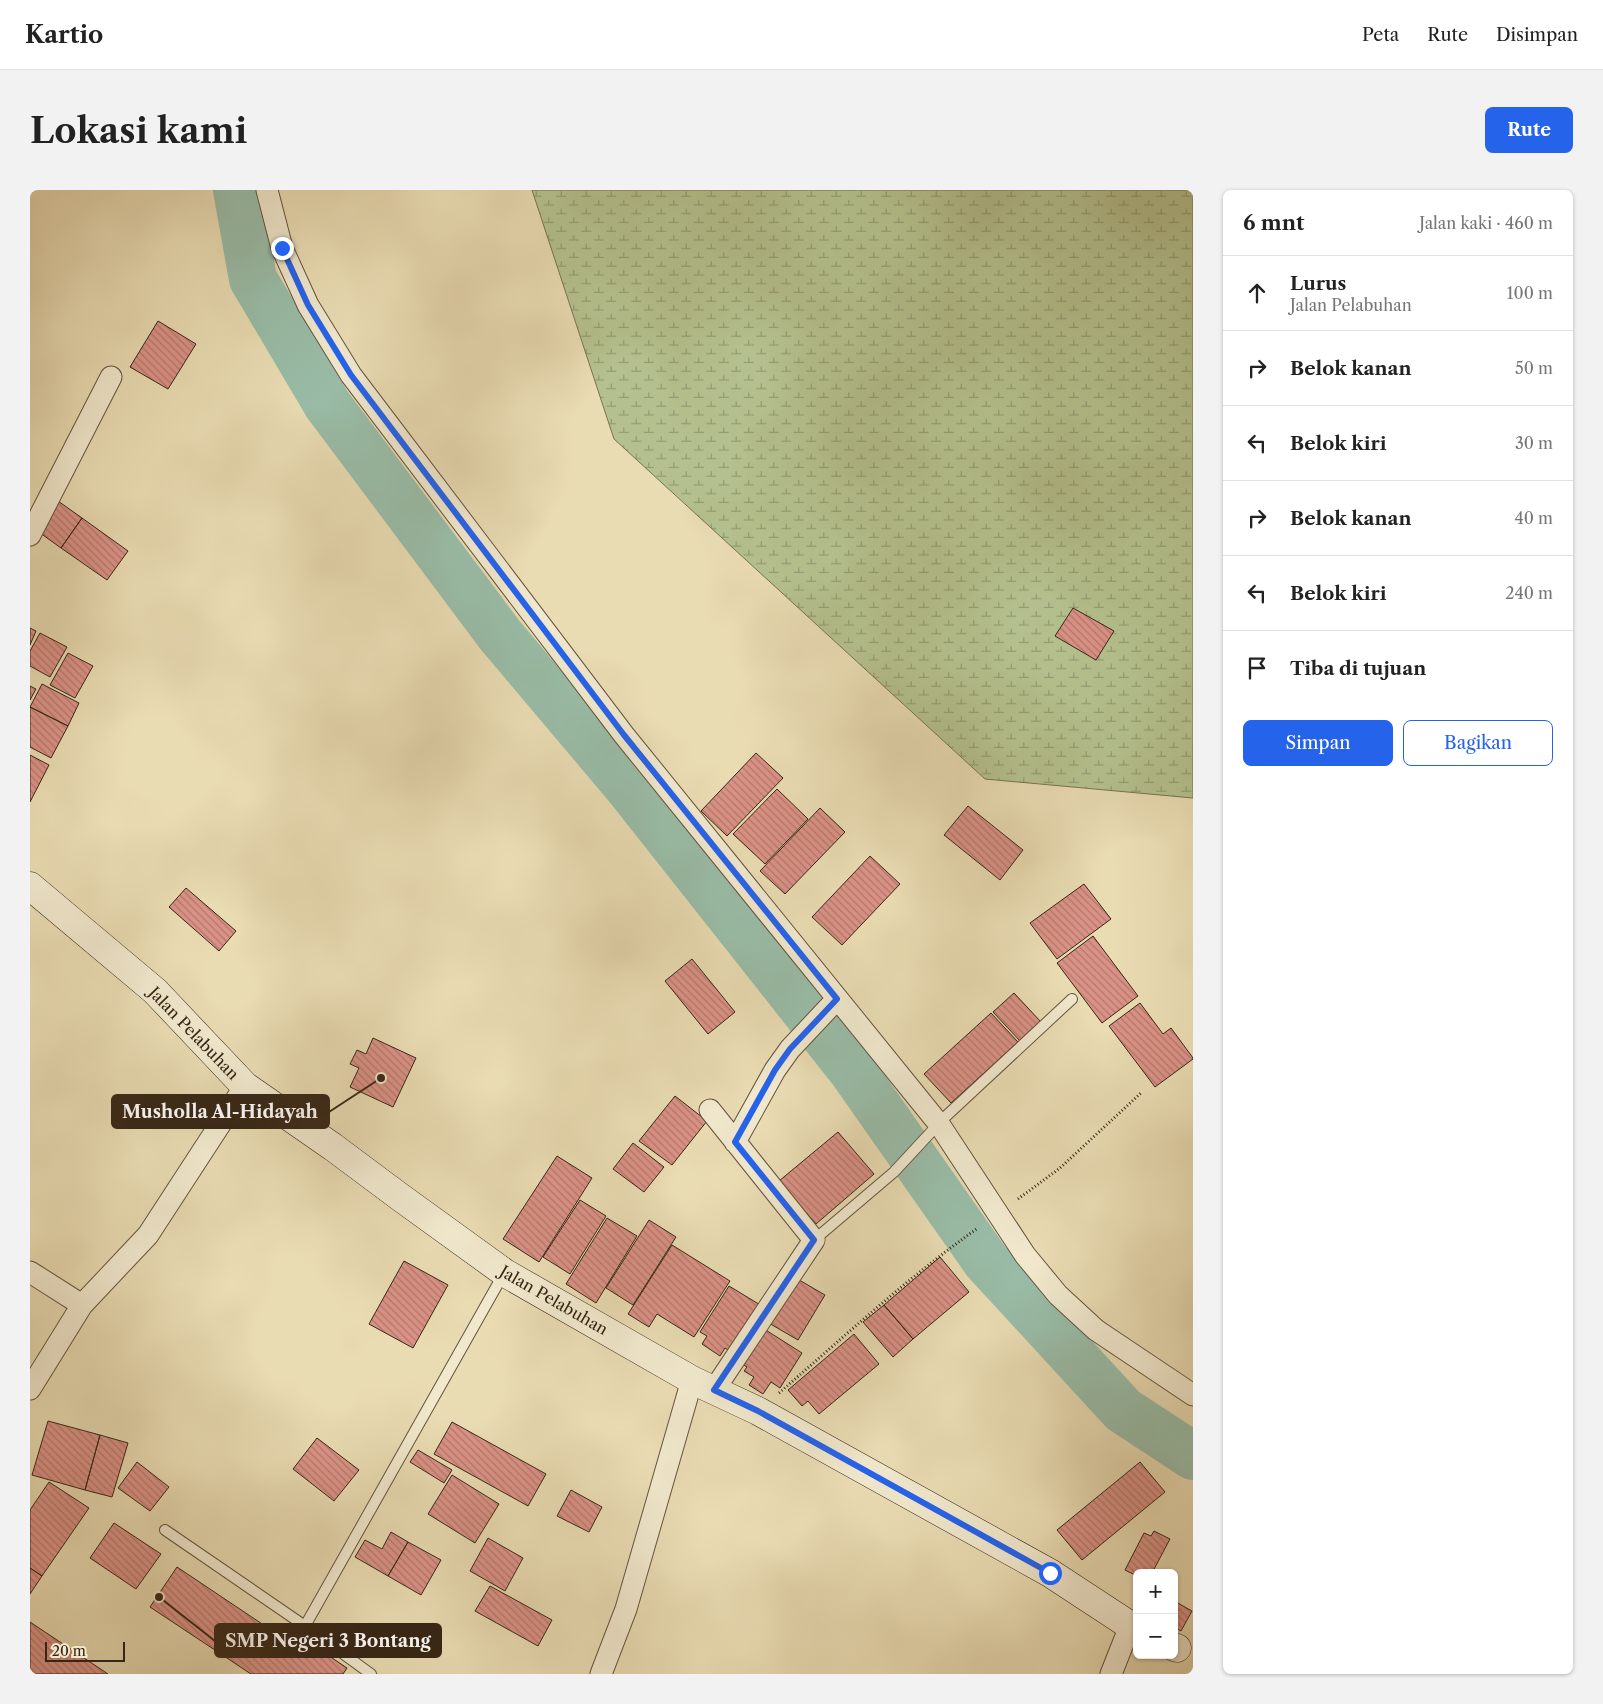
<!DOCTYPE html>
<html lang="id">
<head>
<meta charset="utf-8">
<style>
  body { margin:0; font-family:"Libre Caslon Text",serif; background:#f2f2f2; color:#222 }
  .controls { position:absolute; right:15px; bottom:15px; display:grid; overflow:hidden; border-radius:8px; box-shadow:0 1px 4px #0004 }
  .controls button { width:45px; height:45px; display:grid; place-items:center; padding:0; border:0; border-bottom:1px solid #e0e0e0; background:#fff; color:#222; font:25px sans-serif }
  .scale { position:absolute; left:15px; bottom:12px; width:80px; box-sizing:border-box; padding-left:5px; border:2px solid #362616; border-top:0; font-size:14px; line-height:18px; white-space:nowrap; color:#362616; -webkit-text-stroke:4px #f1e8cd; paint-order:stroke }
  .stop { position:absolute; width:15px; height:15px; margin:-11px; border:4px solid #2563eb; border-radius:50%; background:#fff }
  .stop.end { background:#2563eb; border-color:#fff; box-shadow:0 1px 5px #0008 }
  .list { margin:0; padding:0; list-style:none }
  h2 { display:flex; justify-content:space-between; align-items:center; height:65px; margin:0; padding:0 20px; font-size:21px }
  h2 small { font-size:16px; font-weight:400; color:#767676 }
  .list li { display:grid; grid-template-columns:32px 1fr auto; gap:15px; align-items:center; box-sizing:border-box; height:75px; padding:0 20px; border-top:1px solid #e0e0e0 }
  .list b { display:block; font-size:19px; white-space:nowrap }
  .list p { margin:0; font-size:16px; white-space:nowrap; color:#767676 }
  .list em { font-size:16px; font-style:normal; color:#767676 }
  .actions { display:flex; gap:10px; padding:15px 20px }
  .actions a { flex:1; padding:11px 0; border:1px solid #2563eb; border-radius:8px; text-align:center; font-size:18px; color:#2563eb }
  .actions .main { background:#2563eb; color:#fff }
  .icon { flex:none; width:28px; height:28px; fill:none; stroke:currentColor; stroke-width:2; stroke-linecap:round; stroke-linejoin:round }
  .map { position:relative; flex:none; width:1163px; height:1484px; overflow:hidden; border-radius:8px }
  header { display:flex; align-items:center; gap:30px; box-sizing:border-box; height:70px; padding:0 25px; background:#fff; border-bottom:1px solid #e0e0e0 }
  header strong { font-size:24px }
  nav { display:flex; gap:28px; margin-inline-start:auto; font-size:18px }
  .intro { display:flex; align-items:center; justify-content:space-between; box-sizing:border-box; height:120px; padding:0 30px }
  h1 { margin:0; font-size:35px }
  .button { padding:12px 22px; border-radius:8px; background:#2563eb; color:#fff; font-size:18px; font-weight:700 }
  main { display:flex; gap:30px; padding:0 30px }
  aside { flex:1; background:#fff; border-radius:8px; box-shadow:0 1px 4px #0004 }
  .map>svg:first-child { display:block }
  .wetland { fill:url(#wetland-marsh); stroke:#757452 }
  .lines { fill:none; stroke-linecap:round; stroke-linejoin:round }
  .river { stroke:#99bca7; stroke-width:48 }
  .building { fill:url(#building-back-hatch); stroke:#362616 }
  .lane-casing { stroke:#63533d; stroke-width:12 }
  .street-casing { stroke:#63533d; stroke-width:23 }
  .secondary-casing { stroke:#362616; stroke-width:29 }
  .path { stroke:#362616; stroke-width:3; stroke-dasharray:1 2.5; stroke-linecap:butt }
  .lane { stroke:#f1e8cd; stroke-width:10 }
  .street { stroke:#f1e8cd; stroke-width:21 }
  .secondary { stroke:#f1e8cd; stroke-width:28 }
  .route { stroke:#2563eb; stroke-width:6 }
  .labels { text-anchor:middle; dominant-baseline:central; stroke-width:4; stroke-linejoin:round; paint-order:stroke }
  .street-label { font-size:16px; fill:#362616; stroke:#f1e8cd }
  .leader { fill:none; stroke:#362616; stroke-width:2 }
  .callout-dot { fill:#362616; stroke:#f1e8cd; stroke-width:2 }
  .callout { fill:#362616; stroke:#362616; stroke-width:2 }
  .callout-label { font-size:18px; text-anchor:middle; font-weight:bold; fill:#fff }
</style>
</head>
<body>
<header>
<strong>Kartio</strong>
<nav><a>Peta</a><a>Rute</a><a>Disimpan</a></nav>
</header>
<div class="intro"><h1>Lokasi kami</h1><a class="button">Rute</a></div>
<main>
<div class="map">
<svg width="1163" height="1484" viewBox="0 0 1163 1484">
  <defs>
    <pattern id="wetland-marsh" width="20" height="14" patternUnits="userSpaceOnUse" patternTransform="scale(1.25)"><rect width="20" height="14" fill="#b4c18e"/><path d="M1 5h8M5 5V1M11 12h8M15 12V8" fill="none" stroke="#939d73"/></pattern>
    <pattern id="building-back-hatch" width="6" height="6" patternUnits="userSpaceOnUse" patternTransform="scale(1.25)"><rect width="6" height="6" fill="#db9286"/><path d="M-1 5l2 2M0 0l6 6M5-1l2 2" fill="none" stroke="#b2776d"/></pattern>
  </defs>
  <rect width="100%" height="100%" fill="#e9dbb2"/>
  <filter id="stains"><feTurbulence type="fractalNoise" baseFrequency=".004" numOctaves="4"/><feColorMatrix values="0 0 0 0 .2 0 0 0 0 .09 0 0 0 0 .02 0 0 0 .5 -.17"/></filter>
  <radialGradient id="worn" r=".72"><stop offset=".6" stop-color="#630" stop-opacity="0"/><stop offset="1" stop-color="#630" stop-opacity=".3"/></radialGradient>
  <path class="wetland" d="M 502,0 L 1163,0 L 1163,608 L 955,589 L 584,249 Z"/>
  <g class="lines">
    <path class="river" d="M 207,0 L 223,89 L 297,214 L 470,445 L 600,599 L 822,880 L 956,1071 L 1093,1220 L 1163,1266"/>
  </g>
  <path class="building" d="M 128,131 L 166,154 L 138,199 L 100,177 Z
    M 28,311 L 52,328 L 31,358 L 6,340 Z
    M 52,328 L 98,361 L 77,390 L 31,358 Z
    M 1043,418 L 1084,441 L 1066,470 L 1025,446 Z
    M 0,438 L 6,441 L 0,455 Z
    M 10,443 L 37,457 L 20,487 L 0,476 L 0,461 Z
    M 38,463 L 63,476 L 45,508 L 20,495 Z
    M 12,494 L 49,513 L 38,536 L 0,517 Z
    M 0,496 L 6,499 L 0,510 Z
    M 0,517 L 38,536 L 21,568 L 0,557 Z
    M 726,563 L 753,588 L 697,646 L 671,621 Z
    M 0,565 L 19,575 L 0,612 Z
    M 747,599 L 778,629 L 735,674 L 703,644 Z
    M 938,616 L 993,660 L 970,690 L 914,645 Z
    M 790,618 L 815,642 L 755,704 L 730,681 Z
    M 840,666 L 870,694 L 812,755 L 782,727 Z
    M 1054,694 L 1081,729 L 1027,769 L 1000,733 Z
    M 156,698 L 206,741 L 189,761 L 139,717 Z
    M 1063,746 L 1108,806 L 1072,833 L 1027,773 Z
    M 662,769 L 705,822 L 678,844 L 635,791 Z
    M 984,803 L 1011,832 L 990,851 L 963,822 Z
    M 1110,813 L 1133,844 L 1141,838 L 1163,868 L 1163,869 L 1125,897 L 1079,836 Z
    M 961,823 L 988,852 L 921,913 L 894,884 Z
    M 343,848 L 386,868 L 363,917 L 320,897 L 329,878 L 320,874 L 327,860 L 336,864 Z
    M 645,906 L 677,931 L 642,975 L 609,951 Z
    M 808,942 L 844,984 L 786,1034 L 749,991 Z
    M 603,953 L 634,977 L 614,1002 L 583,979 Z
    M 527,966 L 562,988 L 509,1072 L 473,1049 Z
    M 550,1010 L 576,1026 L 540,1084 L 513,1067 Z
    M 577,1028 L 607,1046 L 566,1113 L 536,1094 Z
    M 619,1030 L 646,1047 L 603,1115 L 576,1098 Z
    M 642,1055 L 700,1091 L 664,1147 L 627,1124 L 619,1137 L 598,1124 Z
    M 910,1067 L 939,1102 L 883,1149 L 854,1115 Z
    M 374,1071 L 418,1095 L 383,1158 L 339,1134 Z
    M 764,1087 L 795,1105 L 768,1150 L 737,1132 Z
    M 699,1096 L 732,1116 L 703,1163 L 695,1158 L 690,1166 L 672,1154 L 677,1146 L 670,1142 Z
    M 854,1115 L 883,1149 L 863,1167 L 833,1132 Z
    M 731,1137 L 772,1163 L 750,1198 L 741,1192 L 733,1204 L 719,1195 L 724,1187 L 714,1181 L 717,1177 L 709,1172 Z
    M 824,1144 L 849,1174 L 789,1224 L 778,1211 L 772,1216 L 758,1200 Z
    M 18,1231 L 70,1245 L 55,1300 L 2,1285 Z
    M 422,1232 L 516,1284 L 498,1316 L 404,1264 Z
    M 70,1245 L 98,1253 L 82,1307 L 55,1300 Z
    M 287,1248 L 329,1280 L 304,1311 L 263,1279 Z
    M 388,1260 L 422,1280 L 414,1293 L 380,1272 Z
    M 107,1272 L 139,1297 L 120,1321 L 88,1298 Z
    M 1110,1272 L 1135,1302 L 1052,1370 L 1027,1340 Z
    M 422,1285 L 469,1314 L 445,1353 L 398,1324 Z
    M 19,1292 L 59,1318 L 12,1386 L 0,1378 L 0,1320 Z
    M 541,1300 L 572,1317 L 559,1342 L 527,1326 Z
    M 84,1333 L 131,1364 L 106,1399 L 60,1368 Z
    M 1124,1341 L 1140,1349 L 1122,1383 L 1107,1383 L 1107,1386 L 1095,1380 L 1114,1343 L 1121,1346 Z
    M 361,1342 L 378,1352 L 358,1386 L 325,1367 L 335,1350 L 352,1359 Z
    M 458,1348 L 493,1368 L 475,1401 L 440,1381 Z
    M 378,1352 L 411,1370 L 391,1405 L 358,1386 Z
    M 147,1377 L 253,1448 L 259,1439 L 317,1478 L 313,1484 L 221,1484 L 120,1417 Z
    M 0,1378 L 12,1386 L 0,1404 Z
    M 460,1396 L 522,1430 L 508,1456 L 445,1421 Z
    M 1144,1411 L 1162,1421 L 1151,1441 L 1144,1437 Z
    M 0,1432 L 78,1484 L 0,1484 Z"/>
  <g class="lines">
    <g class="lane-casing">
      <path id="lane" d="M 784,1050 L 864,982 L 914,928 L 1042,809
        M 135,1340 L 275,1436 L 341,1484
        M 275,1436 L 474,1083"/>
    </g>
    <g class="street-casing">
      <path id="street" d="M 237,0 L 252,58 L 278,115 L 321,185 L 594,545 L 909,934 L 995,1065 L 1028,1105 L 1066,1140 L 1163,1205
        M 0,345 L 81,187
        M 680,920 L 784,1050 L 684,1200
        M 705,952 L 745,880 L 760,859 L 807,809
        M 0,1082 L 52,1115
        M 0,1199 L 52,1115 L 118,1045 L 215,896
        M 571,1484 L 596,1419 L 662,1190
        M 1081,1484 L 1100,1436"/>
    </g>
    <g class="secondary-casing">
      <path id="secondary" d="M 0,696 L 125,801 L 215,896 L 303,957 L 370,1007 L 475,1083 L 662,1190 L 728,1221 L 1020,1383 L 1107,1440
        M 1144,1457 L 1147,1458"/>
    </g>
    <path class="path" d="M 988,1009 L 1030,978 L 1112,902
      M 749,1203 C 814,1147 878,1087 948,1038"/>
    <use href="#lane" class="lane"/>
    <use href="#street" class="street"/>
    <use href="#secondary" class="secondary"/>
  </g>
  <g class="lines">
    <path class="route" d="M 252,58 L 278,115 L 321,185 L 594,545 L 807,809 L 760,859 L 745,880 L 705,952 L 784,1050 L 684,1200 L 728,1221 L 1020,1383"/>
  </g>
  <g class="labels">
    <g class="street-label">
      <text transform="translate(164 843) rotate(46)">Jalan Pelabuhan</text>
      <text transform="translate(524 1110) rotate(30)">Jalan Pelabuhan</text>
    </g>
  </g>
  <path class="leader" d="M351 888L299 922M129 1407L185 1451"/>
  <g class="callout-dot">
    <circle cx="351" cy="888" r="5"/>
    <circle cx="129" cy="1407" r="5"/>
  </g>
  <g class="callout">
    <rect x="82" y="905" width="217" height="33" rx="5"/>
    <rect x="185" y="1434" width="226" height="33" rx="5"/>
  </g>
  <g class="callout-label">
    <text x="190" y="928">Musholla Al-Hidayah</text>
    <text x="298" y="1457">SMP Negeri 3 Bontang</text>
  </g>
  <rect width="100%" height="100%" filter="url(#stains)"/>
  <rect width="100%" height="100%" fill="url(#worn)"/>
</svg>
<div class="controls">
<button>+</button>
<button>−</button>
</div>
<div class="scale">20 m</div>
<div class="stop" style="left:1020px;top:1383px"></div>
<div class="stop end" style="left:252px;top:58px"></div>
</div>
<aside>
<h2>6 mnt<small>Jalan kaki · 460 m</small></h2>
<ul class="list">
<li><svg class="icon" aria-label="ahead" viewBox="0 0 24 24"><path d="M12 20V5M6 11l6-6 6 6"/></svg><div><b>Lurus</b><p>Jalan Pelabuhan</p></div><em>100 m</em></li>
<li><svg class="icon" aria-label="right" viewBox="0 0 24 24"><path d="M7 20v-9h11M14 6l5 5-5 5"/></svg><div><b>Belok kanan</b></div><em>50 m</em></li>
<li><svg class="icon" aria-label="left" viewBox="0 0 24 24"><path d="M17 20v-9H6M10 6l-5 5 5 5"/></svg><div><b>Belok kiri</b></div><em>30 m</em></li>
<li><svg class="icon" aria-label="right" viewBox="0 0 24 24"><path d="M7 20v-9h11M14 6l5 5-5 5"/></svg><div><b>Belok kanan</b></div><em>40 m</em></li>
<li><svg class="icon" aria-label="left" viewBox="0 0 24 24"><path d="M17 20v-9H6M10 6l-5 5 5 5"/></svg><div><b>Belok kiri</b></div><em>240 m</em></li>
<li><svg class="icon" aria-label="arrive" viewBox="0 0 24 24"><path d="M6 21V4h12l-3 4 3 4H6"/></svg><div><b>Tiba di tujuan</b></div></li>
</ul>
<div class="actions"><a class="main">Simpan</a><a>Bagikan</a></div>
</aside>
</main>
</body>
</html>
